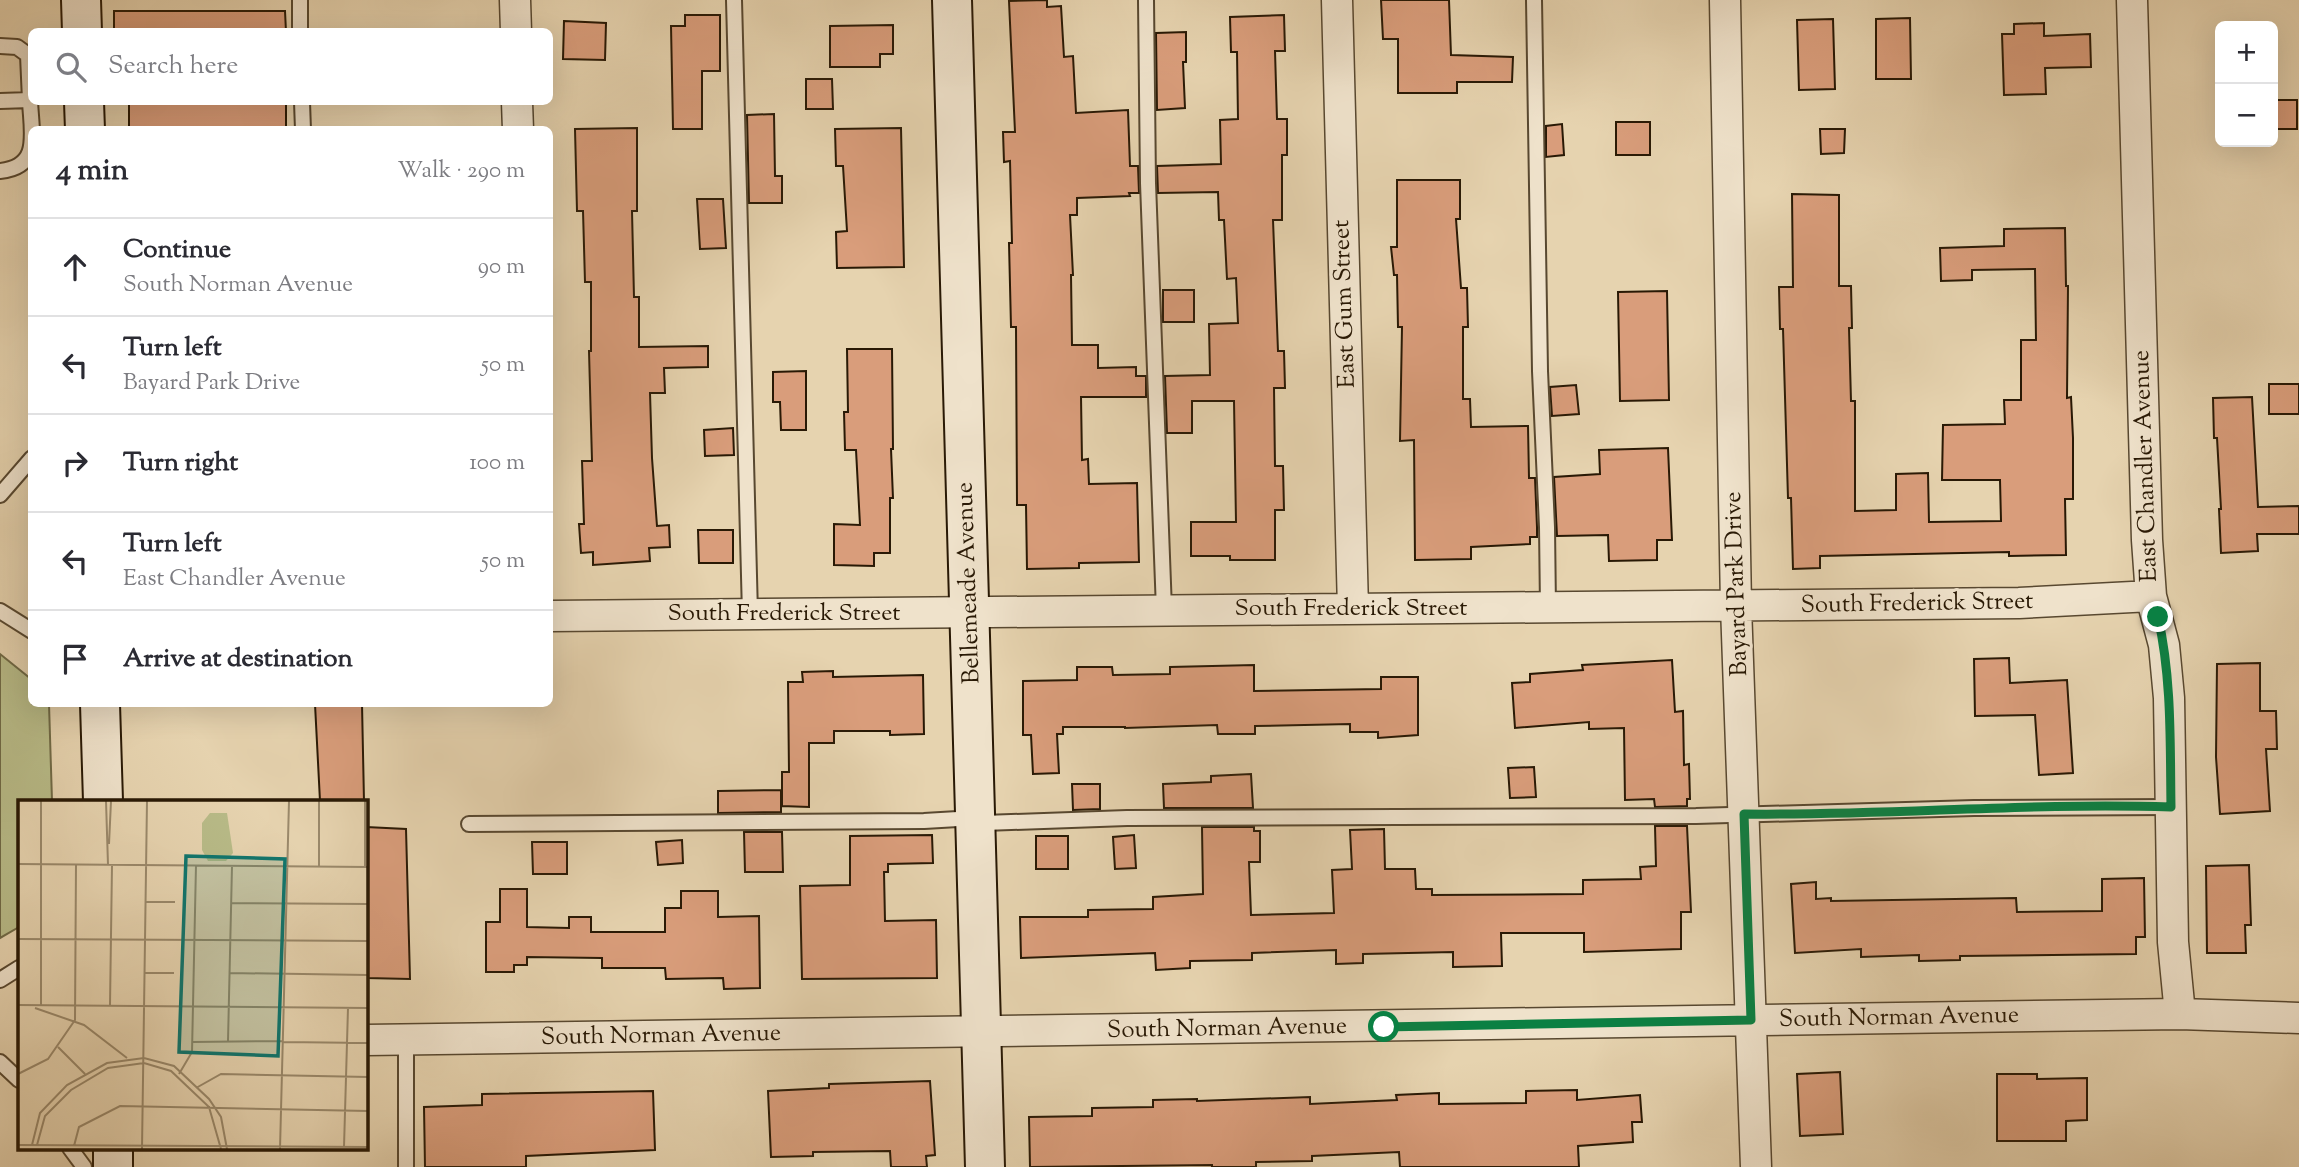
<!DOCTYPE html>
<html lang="en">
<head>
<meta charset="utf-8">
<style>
  body { margin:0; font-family:"Sorts Mill Goudy",serif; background:#f2f2f3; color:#2b2b33 }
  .controls { position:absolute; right:21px; top:21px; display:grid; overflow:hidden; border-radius:10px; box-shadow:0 7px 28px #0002 }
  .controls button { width:63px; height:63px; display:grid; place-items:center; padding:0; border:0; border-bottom:2px solid #e1e1e2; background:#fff; color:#2b2b33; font:35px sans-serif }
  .stop { position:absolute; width:21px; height:21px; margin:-16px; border:5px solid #0b8043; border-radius:50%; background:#fff }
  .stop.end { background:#0b8043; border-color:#fff; box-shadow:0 2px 7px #0008 }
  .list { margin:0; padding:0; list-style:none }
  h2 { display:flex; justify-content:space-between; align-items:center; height:91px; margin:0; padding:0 28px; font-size:30px }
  h2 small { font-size:23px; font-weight:400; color:#7c7c81 }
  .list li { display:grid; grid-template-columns:46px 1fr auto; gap:21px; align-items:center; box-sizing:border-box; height:98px; padding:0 28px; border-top:2px solid #e1e1e2 }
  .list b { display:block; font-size:26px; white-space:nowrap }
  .list p { margin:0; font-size:23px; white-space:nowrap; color:#7c7c81 }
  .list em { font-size:23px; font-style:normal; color:#7c7c81 }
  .icon { flex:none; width:38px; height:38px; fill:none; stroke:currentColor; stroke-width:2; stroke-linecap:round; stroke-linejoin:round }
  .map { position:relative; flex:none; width:2299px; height:1167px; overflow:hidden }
  .search { position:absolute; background:#fff; box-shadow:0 7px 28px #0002; left:28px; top:28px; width:525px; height:77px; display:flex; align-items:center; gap:18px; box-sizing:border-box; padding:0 24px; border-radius:10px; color:#7c7c81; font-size:26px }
  .panel { position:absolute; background:#fff; box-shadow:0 7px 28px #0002; left:28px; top:126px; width:525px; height:581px; border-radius:10px }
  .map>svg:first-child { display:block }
  .green { fill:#b8bb88; stroke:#706a46; stroke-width:2 }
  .building { fill:#d99d7b; stroke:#291905; stroke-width:2 }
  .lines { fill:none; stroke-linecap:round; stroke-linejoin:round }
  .lane-casing { stroke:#584830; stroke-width:18 }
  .street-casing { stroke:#584830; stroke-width:33 }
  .secondary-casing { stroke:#291905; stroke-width:42 }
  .lane { stroke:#efe2cb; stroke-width:14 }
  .street { stroke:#efe2cb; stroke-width:30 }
  .secondary { stroke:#efe2cb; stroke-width:38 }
  .route { stroke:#0b8043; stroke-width:9 }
  .labels { text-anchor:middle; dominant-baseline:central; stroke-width:6; stroke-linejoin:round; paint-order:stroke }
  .street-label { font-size:24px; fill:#291905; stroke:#efe2cb }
  .inset-road { fill:none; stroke:#9a896b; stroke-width:2 }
  .view { fill:#0f766e; fill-opacity:0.15; stroke:#0f766e; stroke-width:3.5 }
  .inset-edge { fill:none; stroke:#291905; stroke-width:3.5 }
</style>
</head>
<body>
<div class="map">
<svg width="2299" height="1167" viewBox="0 0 2299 1167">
  <rect width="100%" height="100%" fill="#e6d3af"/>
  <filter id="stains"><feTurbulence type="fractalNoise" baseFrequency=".00286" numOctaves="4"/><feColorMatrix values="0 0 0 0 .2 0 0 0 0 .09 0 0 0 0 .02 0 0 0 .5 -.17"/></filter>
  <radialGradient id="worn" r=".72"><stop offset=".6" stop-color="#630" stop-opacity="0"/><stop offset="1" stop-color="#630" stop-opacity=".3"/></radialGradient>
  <path class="green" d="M 0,654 L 31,679 L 32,704 L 49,704 L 52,801 L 19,801 L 19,927 L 0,938 Z"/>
  <path class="building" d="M 1047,0 L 1047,7 L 1061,6 L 1064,57 L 1073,56 L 1076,113 L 1128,110 L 1130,166 L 1138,166 L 1139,193 L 1129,193 L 1130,196 L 1077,198 L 1077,215 L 1070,215 L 1073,275 L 1071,275 L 1072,345 L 1098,345 L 1098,368 L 1136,367 L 1136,376 L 1146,376 L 1146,397 L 1081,397 L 1082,460 L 1088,459 L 1089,484 L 1137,483 L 1139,562 L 1079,563 L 1079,568 L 1027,569 L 1026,505 L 1017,505 L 1016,327 L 1011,327 L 1009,243 L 1012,243 L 1010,161 L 1004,162 L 1003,132 L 1015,132 L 1009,1 Z
    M 1381,0 L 1449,0 L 1451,55 L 1513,57 L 1512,82 L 1457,82 L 1457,93 L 1398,93 L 1398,39 L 1383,39 Z
    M 114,11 L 285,11 L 286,32 L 114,32 Z
    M 685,15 L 720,15 L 720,71 L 702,71 L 702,129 L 673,129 L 671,26 L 685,26 Z
    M 1284,15 L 1285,51 L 1275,51 L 1277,119 L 1287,119 L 1287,155 L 1282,155 L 1282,220 L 1273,220 L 1278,351 L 1284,351 L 1285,388 L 1274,388 L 1275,466 L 1283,466 L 1284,510 L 1275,510 L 1275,560 L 1230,560 L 1230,556 L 1191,556 L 1191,522 L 1236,522 L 1234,401 L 1192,401 L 1192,433 L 1167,433 L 1165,376 L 1210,375 L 1209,324 L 1238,323 L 1236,278 L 1227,279 L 1224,220 L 1219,220 L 1218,192 L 1158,193 L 1157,166 L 1221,164 L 1220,120 L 1238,119 L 1237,52 L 1231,52 L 1230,17 Z
    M 1910,18 L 1911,79 L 1876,79 L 1876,19 Z
    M 1833,19 L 1835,89 L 1799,90 L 1797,20 Z
    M 564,21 L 606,23 L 605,60 L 563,59 Z
    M 2044,23 L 2044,36 L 2090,34 L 2091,67 L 2045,68 L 2046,94 L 2004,95 L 2002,34 L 2014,34 L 2014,24 Z
    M 893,25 L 893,54 L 880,54 L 880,67 L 830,67 L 830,26 Z
    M 1186,32 L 1186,62 L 1183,62 L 1185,108 L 1157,110 L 1156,33 Z
    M 806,79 L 832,79 L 833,109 L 806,109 Z
    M 2273,100 L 2297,100 L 2297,129 L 2273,129 Z
    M 129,102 L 286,102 L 286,130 L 129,130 Z
    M 774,114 L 775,176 L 782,176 L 782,203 L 749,203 L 747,115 Z
    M 1616,122 L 1650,122 L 1650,155 L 1616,155 Z
    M 1562,124 L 1564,155 L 1546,157 L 1546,126 Z
    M 637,128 L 637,211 L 632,211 L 634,297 L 639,297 L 639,347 L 708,346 L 708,367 L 664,368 L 665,393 L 650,393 L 652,458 L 657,526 L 669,525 L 670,547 L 649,548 L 650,561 L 593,565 L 593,552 L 581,553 L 579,524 L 584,524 L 582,461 L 592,461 L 589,351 L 591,351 L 591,282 L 585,282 L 583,211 L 577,211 L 575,129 Z
    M 901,128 L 904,267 L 837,268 L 836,232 L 847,231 L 843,166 L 836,166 L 835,129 Z
    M 1820,129 L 1845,129 L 1844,153 L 1821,154 Z
    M 1397,180 L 1460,180 L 1460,219 L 1456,219 L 1461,288 L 1467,288 L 1468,327 L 1463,327 L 1463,399 L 1470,399 L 1471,427 L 1528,426 L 1529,478 L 1535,478 L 1537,527 L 1537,537 L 1530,537 L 1530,544 L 1471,547 L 1471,559 L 1415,560 L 1414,440 L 1400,441 L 1402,327 L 1398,327 L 1397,275 L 1394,275 L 1391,247 L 1397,247 Z
    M 1792,194 L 1839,195 L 1839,286 L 1851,286 L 1852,328 L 1849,328 L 1851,401 L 1855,401 L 1855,511 L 1896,510 L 1896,474 L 1928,473 L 1929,522 L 2001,521 L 2000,480 L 1942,480 L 1943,425 L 2005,424 L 2004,400 L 2021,400 L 2021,340 L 2036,340 L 2035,269 L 1972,270 L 1972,280 L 1941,281 L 1940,248 L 2004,246 L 2004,229 L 2065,228 L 2066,286 L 2068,286 L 2067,398 L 2071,397 L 2073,438 L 2073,499 L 2065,499 L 2066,555 L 2009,556 L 2009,552 L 1820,556 L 1820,568 L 1793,569 L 1791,498 L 1788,498 L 1783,329 L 1780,329 L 1779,287 L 1793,287 Z
    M 697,199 L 723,199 L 726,248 L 700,249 Z
    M 1163,290 L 1194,290 L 1194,322 L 1163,322 Z
    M 1667,291 L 1669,400 L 1620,401 L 1618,292 Z
    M 847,349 L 892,349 L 893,449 L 891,449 L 893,498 L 890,498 L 890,553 L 874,553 L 874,566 L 834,565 L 834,524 L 860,525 L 856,450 L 845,450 L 844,412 L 848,412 Z
    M 806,371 L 806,430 L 781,430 L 780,402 L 773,402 L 773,372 Z
    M 2269,384 L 2299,384 L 2299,414 L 2269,414 Z
    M 1576,385 L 1579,414 L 1552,416 L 1550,387 Z
    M 2252,397 L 2258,507 L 2299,506 L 2299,534 L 2257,534 L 2258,551 L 2221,553 L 2219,509 L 2221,509 L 2217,438 L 2214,438 L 2213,398 Z
    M 733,428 L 734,455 L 705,456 L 704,430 Z
    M 1668,448 L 1672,540 L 1657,540 L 1657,560 L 1609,561 L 1608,535 L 1557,536 L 1554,477 L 1600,474 L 1599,450 Z
    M 698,530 L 733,530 L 733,563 L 699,563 Z
    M 2009,658 L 2010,683 L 2067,680 L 2073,773 L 2039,775 L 2035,715 L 1975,716 L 1974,659 Z
    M 1672,660 L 1675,712 L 1683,711 L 1684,765 L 1689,764 L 1690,799 L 1687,799 L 1687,806 L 1655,807 L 1654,799 L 1625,800 L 1624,728 L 1589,729 L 1589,722 L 1515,728 L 1512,683 L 1530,682 L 1530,674 L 1583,670 L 1582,665 Z
    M 2260,663 L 2260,711 L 2276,711 L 2277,749 L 2266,749 L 2270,811 L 2220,814 L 2216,757 L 2217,664 Z
    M 1254,665 L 1254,691 L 1381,689 L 1381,677 L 1418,677 L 1418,735 L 1378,738 L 1378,732 L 1350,732 L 1350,724 L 1255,726 L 1255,734 L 1218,734 L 1217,725 L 1125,728 L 1125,727 L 1063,727 L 1063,734 L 1057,734 L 1059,773 L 1033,774 L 1031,735 L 1023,735 L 1023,681 L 1077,680 L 1077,667 L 1112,667 L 1113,675 L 1170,674 L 1170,667 Z
    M 833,671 L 833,677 L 923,675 L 924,734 L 890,735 L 890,731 L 834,731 L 834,743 L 809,743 L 809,807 L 782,806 L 782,772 L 789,772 L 788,682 L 803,682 L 802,672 Z
    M 315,704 L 362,704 L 364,801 L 320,801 Z
    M 1534,767 L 1536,797 L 1510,798 L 1508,768 Z
    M 1251,774 L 1253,808 L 1164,808 L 1163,784 L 1211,782 L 1211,776 Z
    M 1072,784 L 1100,784 L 1100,809 L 1073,810 Z
    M 781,790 L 781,812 L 718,813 L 718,791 Z
    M 1655,826 L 1687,826 L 1691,912 L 1681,912 L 1681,949 L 1584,952 L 1584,933 L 1501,933 L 1502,966 L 1453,967 L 1453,952 L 1363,954 L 1363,963 L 1336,964 L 1336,950 L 1252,953 L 1252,960 L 1190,961 L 1190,968 L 1156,970 L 1155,953 L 1021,958 L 1020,917 L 1088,917 L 1088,910 L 1153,909 L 1153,897 L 1203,894 L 1202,827 L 1254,827 L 1254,831 L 1260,831 L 1260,862 L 1249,862 L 1251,915 L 1334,913 L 1332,870 L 1352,869 L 1350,830 L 1384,829 L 1385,869 L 1415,869 L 1416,889 L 1432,889 L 1432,895 L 1583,894 L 1583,880 L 1641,879 L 1640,867 L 1656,866 Z
    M 366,827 L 406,829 L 410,979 L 366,978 Z
    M 744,832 L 782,832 L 783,872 L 745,872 Z
    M 932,835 L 933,863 L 888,864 L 888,872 L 884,872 L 885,921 L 936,920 L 937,978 L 802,979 L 800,886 L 850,885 L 850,836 Z
    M 1134,835 L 1136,868 L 1115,869 L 1113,837 Z
    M 1036,836 L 1068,836 L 1068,869 L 1036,869 Z
    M 682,840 L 683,863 L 658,865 L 656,842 Z
    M 532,842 L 567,842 L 567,874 L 533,874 Z
    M 2249,865 L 2251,925 L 2245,925 L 2246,953 L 2207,953 L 2206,866 Z
    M 2144,878 L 2145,937 L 2136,937 L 2136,954 L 1960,956 L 1960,960 L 1919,961 L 1919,955 L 1861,957 L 1861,949 L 1795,953 L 1791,884 L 1816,882 L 1816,899 L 1831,898 L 1831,901 L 2016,898 L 2017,912 L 2102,911 L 2102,879 Z
    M 500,889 L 527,889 L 527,927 L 569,928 L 569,917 L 591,917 L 591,932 L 665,932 L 665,908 L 681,908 L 681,891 L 718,891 L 718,917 L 759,916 L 760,988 L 724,989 L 723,978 L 666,979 L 665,968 L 602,968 L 602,958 L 527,957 L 527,965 L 514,965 L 514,972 L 486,972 L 486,922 L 500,922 Z
    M 1840,1072 L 1843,1134 L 1800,1136 L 1797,1074 Z
    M 1997,1074 L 2037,1074 L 2037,1079 L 2087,1078 L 2087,1120 L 2066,1121 L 2066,1141 L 1997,1141 Z
    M 930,1081 L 935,1155 L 926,1156 L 927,1167 L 891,1167 L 890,1151 L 813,1152 L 813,1156 L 771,1157 L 768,1091 L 829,1088 L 829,1084 Z
    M 1577,1090 L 1577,1100 L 1640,1095 L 1642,1122 L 1632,1122 L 1633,1142 L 1578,1146 L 1579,1167 L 1400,1167 L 1399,1152 L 1312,1156 L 1312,1161 L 1256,1162 L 1256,1167 L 1212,1167 L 1212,1165 L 1030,1167 L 1029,1117 L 1092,1116 L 1092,1108 L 1153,1107 L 1153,1100 L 1197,1099 L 1197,1101 L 1310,1097 L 1310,1104 L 1397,1100 L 1396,1095 L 1439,1093 L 1439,1104 L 1526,1103 L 1526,1091 Z
    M 653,1091 L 655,1150 L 526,1156 L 526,1167 L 425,1167 L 424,1107 L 482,1105 L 482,1094 Z"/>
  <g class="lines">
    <g class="lane-casing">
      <path id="lane" d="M 300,0 L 300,32
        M 734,0 L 750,614
        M 1146,0 L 1148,183 L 1164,610
        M 1534,0 L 1540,371 L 1547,527 L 1548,608
        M 0,46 L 17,47 L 28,55 L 30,100 L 0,101
        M 302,102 L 303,130
        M 0,171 C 42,167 31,132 30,100
        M 0,495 L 32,458
        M 0,611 L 32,631
        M 469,824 L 924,821 L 975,818 L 984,823 L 1127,818 L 1696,816 L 1974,808 L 2171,807
        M 0,980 L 19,968
        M 406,1039 L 406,1167
        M 0,1062 L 19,1080
        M 70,1148 L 84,1167"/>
    </g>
    <g class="street-casing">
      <path id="street" d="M 515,0 L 516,32
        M 1337,0 L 1353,609
        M 1725,0 L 1736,606 L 1756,1167
        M 2132,0 L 2147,540 L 2151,596 L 2164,645 L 2169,698 L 2173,942 L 2180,1014
        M 517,102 L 518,130
        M 550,616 L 2019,603 L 2151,596
        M 366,1040 L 2180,1014 L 2299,1018"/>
    </g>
    <g class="secondary-casing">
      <path id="secondary" d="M 81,0 L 82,32
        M 952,0 L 985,1167
        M 84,102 L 85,130
        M 100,704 L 103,801
        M 113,1148 L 113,1167"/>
    </g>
    <use href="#lane" class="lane"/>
    <use href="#street" class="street"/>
    <use href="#secondary" class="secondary"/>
  </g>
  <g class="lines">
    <path class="route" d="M 1384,1027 L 1751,1020 L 1744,814 C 1887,816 2029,802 2171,807 C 2170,744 2172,679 2158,617"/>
  </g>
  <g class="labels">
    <g class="street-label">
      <text transform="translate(1345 304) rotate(-92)">East Gum Street</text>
      <text transform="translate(2146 466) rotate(-92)">East Chandler Avenue</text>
      <text transform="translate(969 583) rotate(-92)">Bellemeade Avenue</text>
      <text transform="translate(1737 584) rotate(-92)">Bayard Park Drive</text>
      <text transform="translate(1917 604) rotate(-1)">South Frederick Street</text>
      <text x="1351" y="609">South Frederick Street</text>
      <text x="784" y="614">South Frederick Street</text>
      <text transform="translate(1899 1018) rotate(-1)">South Norman Avenue</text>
      <text transform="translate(1227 1029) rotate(-1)">South Norman Avenue</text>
      <text transform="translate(661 1036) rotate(-1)">South Norman Avenue</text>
    </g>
  </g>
  <g transform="translate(18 800)">
    <rect width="350" height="350" fill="#e6d3af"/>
    <path d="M 209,13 L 215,53 L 208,61 L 190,61 L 184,50 L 184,23 L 192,13 Z" fill="#b8bb88"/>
    <path class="inset-road" d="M 88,1 L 90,65M 91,44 L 93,1M 0,64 L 350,67M 301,66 L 301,1M 347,67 L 347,1M 128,102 L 157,102M 213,103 L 350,104M 0,139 L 350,141M 127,173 L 156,173M 211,173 L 350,175M 0,205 L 350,208M 23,205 L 23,1M 92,205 L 94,65M 17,208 L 66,225 L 109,258M 210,241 L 214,66M 174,242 L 265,241M 265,242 L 350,243M 40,247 L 67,274M 0,274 L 30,259 L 57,220 L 58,64M 161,274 L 174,252 L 178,65M 178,288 L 203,274 L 350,277M 0,345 L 350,347M 14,345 L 22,313 L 49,285 L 89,263 L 126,258 L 156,266 L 191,299 L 203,317 L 209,349M 19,345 L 27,316 L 53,290 L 90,268 L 126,263 L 153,271 L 191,307 L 203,349M 56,346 L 61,327 L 102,306 L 350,311M 326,347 L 330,208M 124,349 L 129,1M 262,349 L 271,1"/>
    <path class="view" d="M 168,56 L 267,59 L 260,256 L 161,252 Z"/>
    <rect width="350" height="350" class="inset-edge"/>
  </g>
  <rect width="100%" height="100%" filter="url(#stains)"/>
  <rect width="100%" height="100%" fill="url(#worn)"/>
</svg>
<div class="controls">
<button>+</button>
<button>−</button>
</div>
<div class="stop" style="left:1384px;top:1027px"></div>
<div class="stop end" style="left:2158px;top:617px"></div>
<div class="search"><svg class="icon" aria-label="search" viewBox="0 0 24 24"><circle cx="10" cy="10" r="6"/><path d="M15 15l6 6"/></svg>Search here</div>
<section class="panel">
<h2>4 min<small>Walk · 290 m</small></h2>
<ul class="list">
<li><svg class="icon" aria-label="ahead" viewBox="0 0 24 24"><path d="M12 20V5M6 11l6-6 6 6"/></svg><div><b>Continue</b><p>South Norman Avenue</p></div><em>90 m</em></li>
<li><svg class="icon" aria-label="left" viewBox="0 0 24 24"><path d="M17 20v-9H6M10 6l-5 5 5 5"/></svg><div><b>Turn left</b><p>Bayard Park Drive</p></div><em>50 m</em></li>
<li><svg class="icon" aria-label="right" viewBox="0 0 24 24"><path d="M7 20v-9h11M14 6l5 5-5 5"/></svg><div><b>Turn right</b></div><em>100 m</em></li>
<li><svg class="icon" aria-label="left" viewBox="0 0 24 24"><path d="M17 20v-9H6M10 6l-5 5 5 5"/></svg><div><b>Turn left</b><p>East Chandler Avenue</p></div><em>50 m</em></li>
<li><svg class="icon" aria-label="arrive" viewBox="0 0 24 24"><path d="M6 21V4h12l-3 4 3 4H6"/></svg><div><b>Arrive at destination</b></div></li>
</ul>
</section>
</div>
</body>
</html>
